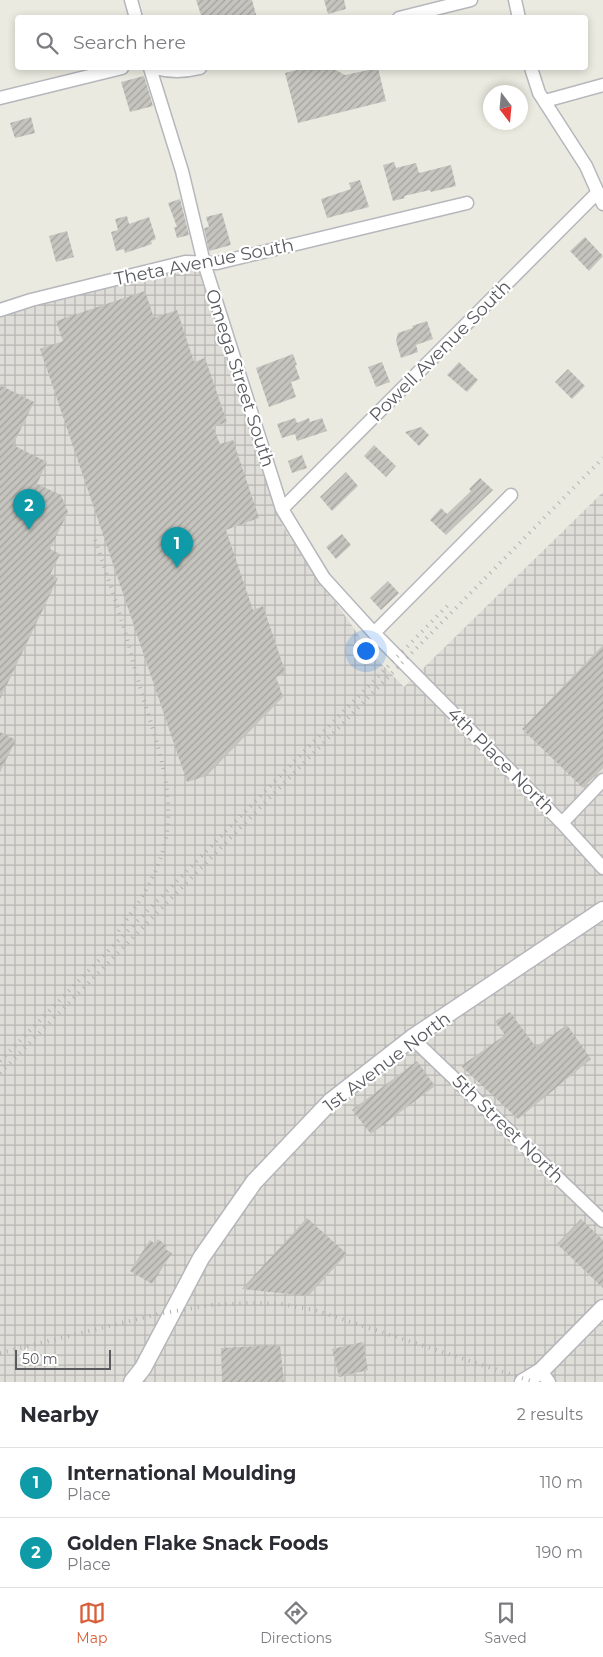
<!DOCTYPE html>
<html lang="en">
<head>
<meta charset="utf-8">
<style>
  body { margin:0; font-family:Montserrat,sans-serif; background:#f7f7f7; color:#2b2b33 }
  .compass { position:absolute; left:483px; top:85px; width:45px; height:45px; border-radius:50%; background:#fff; box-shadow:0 2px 8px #0003; rotate:164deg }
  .scale { position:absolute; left:15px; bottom:12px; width:96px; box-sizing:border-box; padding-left:5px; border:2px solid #595b60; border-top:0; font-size:14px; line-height:18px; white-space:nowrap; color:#595b60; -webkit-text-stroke:4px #fff; paint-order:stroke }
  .you { position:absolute; left:365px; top:650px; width:18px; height:18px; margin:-12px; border:4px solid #fff; border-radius:50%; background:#1a73e8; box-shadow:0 0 0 8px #1a73e833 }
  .badge { display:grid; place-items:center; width:32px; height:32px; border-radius:50%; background:#d7603a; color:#fff; font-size:16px; font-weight:700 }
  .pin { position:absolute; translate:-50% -41px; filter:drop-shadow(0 1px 2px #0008) }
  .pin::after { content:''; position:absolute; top:26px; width:18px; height:15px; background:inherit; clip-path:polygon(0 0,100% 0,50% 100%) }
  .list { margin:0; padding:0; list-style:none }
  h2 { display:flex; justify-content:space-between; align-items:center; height:65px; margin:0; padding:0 20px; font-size:21px }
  h2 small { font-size:16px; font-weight:400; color:#7c7c81 }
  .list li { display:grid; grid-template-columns:32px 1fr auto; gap:15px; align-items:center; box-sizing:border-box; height:70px; padding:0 20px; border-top:1px solid #e1e1e2 }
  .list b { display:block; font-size:19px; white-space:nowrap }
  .list p { margin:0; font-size:16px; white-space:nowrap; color:#7c7c81 }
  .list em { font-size:16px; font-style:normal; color:#7c7c81 }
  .icon { flex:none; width:28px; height:28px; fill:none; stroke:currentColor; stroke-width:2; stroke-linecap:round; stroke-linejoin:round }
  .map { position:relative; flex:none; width:603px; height:1382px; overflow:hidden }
  .search { position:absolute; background:#fff; box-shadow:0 2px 8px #0003; left:15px; right:15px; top:15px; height:55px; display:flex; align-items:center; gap:12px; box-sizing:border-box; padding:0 18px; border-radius:5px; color:#7c7c81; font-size:19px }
  .sheet { height:205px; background:#fff }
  nav { display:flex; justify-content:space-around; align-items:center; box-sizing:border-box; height:70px; border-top:1px solid #e1e1e2; background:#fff; font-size:14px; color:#7c7c81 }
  nav a { display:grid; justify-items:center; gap:2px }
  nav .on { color:#d7603a }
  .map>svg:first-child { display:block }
  .industrial { fill:url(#industrial-grid) }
  .building { fill:url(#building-hatch) }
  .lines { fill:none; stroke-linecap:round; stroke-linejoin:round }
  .minor-casing { stroke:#b6b7bc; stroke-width:15 }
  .tertiary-casing { stroke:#b6b7bc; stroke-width:19 }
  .minor { stroke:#fff; stroke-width:12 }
  .tertiary { stroke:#fff; stroke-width:16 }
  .rail { stroke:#b1b2b2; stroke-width:4; stroke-dasharray:1 6; stroke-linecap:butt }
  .labels { text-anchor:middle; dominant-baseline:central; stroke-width:4.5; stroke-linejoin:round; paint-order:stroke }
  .street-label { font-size:18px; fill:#595b60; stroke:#fff }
</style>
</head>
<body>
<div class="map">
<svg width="603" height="1382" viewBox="0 0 603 1382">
  <defs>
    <pattern id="industrial-grid" width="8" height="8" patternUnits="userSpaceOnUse" patternTransform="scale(1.25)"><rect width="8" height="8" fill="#deddd8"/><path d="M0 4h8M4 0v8" fill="none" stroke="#b7b6b3"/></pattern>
    <pattern id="building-hatch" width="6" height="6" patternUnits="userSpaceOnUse" patternTransform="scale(1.25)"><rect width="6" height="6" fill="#c6c4be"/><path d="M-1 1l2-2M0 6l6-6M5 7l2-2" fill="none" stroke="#a4a29e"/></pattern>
  </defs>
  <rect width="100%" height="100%" fill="#eaeae0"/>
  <path class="industrial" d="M 194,257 L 283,527 L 371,653 L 404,687 L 603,492 L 603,1382 L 0,1382 L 0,307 Z"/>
  <path class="building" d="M 196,0 L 252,0 L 257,18 L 202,18 Z
    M 324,0 L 344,0 L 346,9 L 328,14 Z
    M 305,68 L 332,68 L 345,75 L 378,68 L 386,101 L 298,123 L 285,73 Z
    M 144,76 L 153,106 L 130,112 L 121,82 Z
    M 31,117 L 35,133 L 15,138 L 10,123 Z
    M 394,162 L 396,168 L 416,163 L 419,173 L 451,165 L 456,186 L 431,192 L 430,190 L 404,196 L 405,198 L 393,201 L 383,165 Z
    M 360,180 L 369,207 L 327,218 L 321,199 L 351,189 L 349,183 Z
    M 180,199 L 189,235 L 177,238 L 174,227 L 177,227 L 168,203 Z
    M 222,213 L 231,245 L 209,251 L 204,228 L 209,227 L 206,217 Z
    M 127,216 L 129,224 L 149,217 L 156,239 L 151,241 L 152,244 L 125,253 L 124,249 L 116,251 L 111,232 L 118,230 L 115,219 Z
    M 67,231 L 74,257 L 56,262 L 49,236 Z
    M 585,237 L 603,256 L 589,271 L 570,251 Z
    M 145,291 L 154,318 L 177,310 L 194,362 L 205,358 L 227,422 L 213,427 L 220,444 L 233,440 L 259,518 L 226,530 L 253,610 L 263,606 L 286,674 L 276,677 L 283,697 L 206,776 L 187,782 L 40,349 L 63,341 L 56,321 Z
    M 427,321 L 433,339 L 416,345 L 418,352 L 401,358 L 396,341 L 398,333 L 413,328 L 412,326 Z
    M 293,354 L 297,365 L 295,365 L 300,379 L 291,382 L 296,397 L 269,407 L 256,368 Z
    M 382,362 L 390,382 L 376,387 L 368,367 Z
    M 459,362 L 478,380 L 467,392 L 447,375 Z
    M 568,369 L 585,386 L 572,399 L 555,382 Z
    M 0,385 L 34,402 L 13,445 L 47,462 L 37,484 L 61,495 L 68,512 L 50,549 L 60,554 L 50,575 L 58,578 L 0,699 Z
    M 295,418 L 297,423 L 309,418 L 310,422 L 322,418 L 327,431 L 297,441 L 295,434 L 282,438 L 277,424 Z
    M 421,427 L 429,435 L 419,446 L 405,432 Z
    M 374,445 L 396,466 L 386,477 L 364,456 Z
    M 302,455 L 307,468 L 292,473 L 288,461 Z
    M 346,472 L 358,486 L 332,511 L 320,497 Z
    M 480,478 L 493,490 L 446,535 L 430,520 L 441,508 L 447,514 L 471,491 L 469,489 Z
    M 342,534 L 351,545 L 336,559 L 326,547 Z
    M 388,581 L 399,593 L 381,610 L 370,598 Z
    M 603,645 L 603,768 L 583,788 L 522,729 Z
    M 0,732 L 16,740 L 0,772 Z
    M 510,1012 L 536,1047 L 567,1025 L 591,1059 L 518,1119 L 461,1066 L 505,1035 L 495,1021 Z
    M 417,1061 L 435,1086 L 371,1134 L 352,1110 Z
    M 307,1218 L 347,1254 L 308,1296 L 242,1289 Z
    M 581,1219 L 603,1240 L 603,1288 L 557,1244 Z
    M 158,1239 L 167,1246 L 165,1249 L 172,1253 L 152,1284 L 130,1271 L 150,1240 L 155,1244 Z
    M 363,1342 L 368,1370 L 339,1377 L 332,1349 Z
    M 280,1345 L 284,1382 L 222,1382 L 221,1348 Z"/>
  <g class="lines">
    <g class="minor-casing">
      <path id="minor" d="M 131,0 L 136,18
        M 515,0 L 519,18
        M 399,18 L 471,0
        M 150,68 L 182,171 L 204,263 L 282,509 L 324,578 L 374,633 L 562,823 L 603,868
        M 154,68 C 170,72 184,72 200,68
        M 531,68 L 539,93 L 586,166 L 603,204
        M 0,98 L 122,68
        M 545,101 L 603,85
        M 0,310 L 31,300 L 185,262 L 217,263 L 467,203
        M 282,509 L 598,192
        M 374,633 L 511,495
        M 562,823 L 603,780
        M 412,1038 L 603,1221
        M 541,1371 L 549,1382"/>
    </g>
    <g class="tertiary-casing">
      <path id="tertiary" d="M 132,1382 L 143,1368 L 201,1258 L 254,1182 L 331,1101 L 412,1038 L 603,910
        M 523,1382 L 541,1371 L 603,1308"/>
    </g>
    <use href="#minor" class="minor"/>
    <use href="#tertiary" class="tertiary"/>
    <path class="rail" d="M 95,540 C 104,566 113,592 121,619 C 128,640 133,663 139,684 C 154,736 178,792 164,847 C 155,881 135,908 115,936
      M 0,1061 L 450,603
      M 0,1073 L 603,458
      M 0,1353 L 158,1314 L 211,1305 L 251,1303 L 281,1304 L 314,1310 L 534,1382"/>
  </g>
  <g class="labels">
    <g class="street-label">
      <text transform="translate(204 262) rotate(-11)">Theta Avenue South</text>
      <text transform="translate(440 351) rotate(-45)">Powell Avenue South</text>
      <text transform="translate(240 378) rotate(72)">Omega Street South</text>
      <text transform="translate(501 761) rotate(45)">4th Place North</text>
      <text transform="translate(387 1062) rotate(-37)">1st Avenue North</text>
      <text transform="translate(508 1129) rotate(44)">5th Street North</text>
    </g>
  </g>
</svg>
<svg class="compass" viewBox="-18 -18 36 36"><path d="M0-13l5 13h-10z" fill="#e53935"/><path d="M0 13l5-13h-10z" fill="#7c7c81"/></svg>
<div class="scale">50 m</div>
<div class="you"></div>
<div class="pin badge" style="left:177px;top:568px;background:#0f9aa8">1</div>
<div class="pin badge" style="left:29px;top:530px;background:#0f9aa8">2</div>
<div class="search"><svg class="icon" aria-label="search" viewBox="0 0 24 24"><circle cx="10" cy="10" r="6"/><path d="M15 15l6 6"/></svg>Search here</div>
</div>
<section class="sheet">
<h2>Nearby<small>2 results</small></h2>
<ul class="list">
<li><span class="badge" style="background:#0f9aa8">1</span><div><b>International Moulding</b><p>Place</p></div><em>110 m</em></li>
<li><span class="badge" style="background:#0f9aa8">2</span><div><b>Golden Flake Snack Foods</b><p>Place</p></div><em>190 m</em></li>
</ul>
</section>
<nav>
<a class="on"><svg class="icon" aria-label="map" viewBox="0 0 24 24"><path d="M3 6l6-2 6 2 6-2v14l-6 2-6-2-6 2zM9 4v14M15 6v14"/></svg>Map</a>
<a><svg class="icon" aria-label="directions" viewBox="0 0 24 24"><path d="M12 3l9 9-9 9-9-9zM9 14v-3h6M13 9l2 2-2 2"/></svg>Directions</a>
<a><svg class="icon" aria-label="saved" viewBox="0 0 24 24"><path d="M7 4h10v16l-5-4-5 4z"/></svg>Saved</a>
</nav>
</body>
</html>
